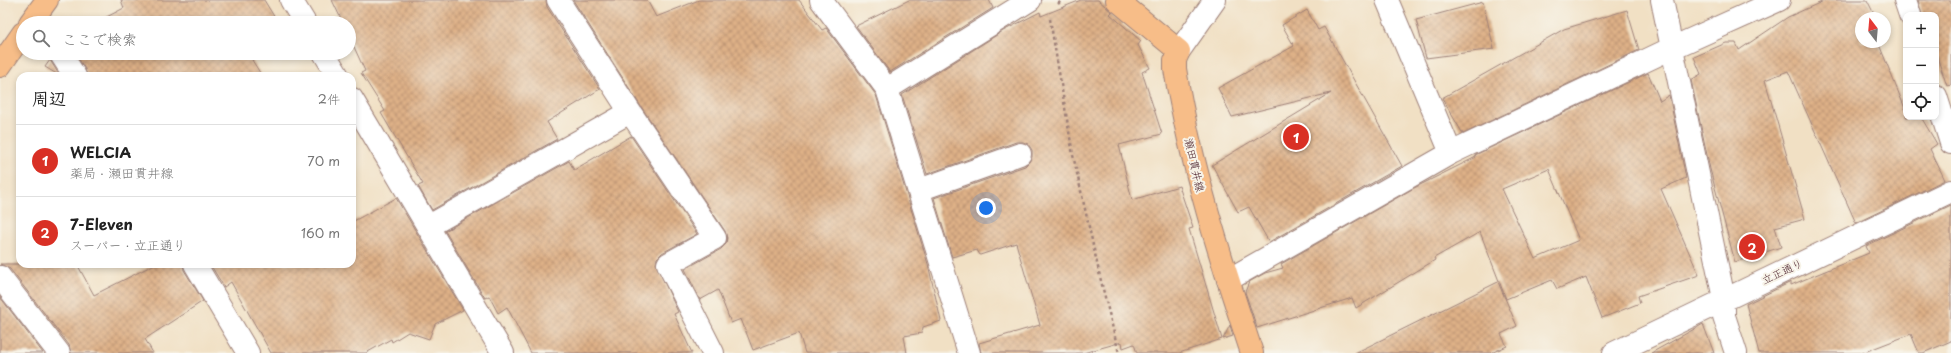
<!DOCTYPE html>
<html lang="ja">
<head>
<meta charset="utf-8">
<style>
  body { margin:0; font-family:"Playpen Sans","Klee One",sans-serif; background:#f2f2f2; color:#222 }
  .controls { position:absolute; right:12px; top:12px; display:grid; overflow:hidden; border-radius:8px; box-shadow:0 2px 6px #0003 }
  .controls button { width:36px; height:36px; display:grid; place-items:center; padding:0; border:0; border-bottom:1px solid #e0e0e0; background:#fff; color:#222; font:20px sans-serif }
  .compass { position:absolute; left:1855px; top:12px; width:36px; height:36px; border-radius:50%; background:#fff; box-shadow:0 2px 6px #0003; rotate:344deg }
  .you { position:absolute; left:986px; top:208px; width:14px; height:14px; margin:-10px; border:3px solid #fff; border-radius:50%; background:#1a73e8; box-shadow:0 0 0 6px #1a73e833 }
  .badge { display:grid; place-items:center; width:26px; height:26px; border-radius:50%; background:#d93025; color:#fff; font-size:13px; font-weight:700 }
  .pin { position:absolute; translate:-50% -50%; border:2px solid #fff; box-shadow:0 1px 4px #0006 }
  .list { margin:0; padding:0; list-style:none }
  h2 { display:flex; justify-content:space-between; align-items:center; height:52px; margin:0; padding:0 16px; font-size:17px }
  h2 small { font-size:13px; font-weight:400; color:#767676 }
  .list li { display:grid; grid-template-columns:26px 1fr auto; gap:12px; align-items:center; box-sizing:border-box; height:72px; padding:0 16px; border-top:1px solid #e0e0e0 }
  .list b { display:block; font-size:15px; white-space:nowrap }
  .list p { margin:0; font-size:13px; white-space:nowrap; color:#767676 }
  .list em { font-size:13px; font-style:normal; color:#767676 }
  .icon { flex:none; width:22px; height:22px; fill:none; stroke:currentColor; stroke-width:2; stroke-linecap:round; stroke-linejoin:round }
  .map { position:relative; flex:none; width:1951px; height:353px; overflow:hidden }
  .search { position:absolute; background:#fff; box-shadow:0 2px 6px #0003; left:16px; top:16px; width:340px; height:44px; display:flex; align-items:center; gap:10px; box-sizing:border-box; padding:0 14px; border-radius:22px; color:#767676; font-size:15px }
  .panel { position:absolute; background:#fff; box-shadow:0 2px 6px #0003; left:16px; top:72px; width:340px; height:196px; border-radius:12px }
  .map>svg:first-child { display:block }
  .building { fill:url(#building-cross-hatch); fill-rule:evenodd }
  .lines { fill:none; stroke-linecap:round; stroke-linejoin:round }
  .minor-casing { stroke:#9e8078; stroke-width:24 }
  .major-casing { stroke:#9e8078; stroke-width:24 }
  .path { stroke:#9e8078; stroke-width:2.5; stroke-dasharray:3 3; stroke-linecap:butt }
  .minor { stroke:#fff; stroke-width:22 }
  .major { stroke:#f7bd88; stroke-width:22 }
  .labels { text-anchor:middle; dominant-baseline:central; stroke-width:4; stroke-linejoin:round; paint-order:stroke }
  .street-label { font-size:11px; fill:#4a1f2b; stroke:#f7f3e8 }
</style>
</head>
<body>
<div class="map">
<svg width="1951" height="353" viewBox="0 0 1951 353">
  <defs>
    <pattern id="building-cross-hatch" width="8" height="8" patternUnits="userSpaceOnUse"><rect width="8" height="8" fill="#deb187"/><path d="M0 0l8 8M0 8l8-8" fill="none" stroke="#b68f6f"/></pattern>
  </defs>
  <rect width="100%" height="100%" fill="#f7f3e8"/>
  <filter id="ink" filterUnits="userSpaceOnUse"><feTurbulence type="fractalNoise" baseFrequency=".025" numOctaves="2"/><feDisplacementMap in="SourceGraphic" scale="8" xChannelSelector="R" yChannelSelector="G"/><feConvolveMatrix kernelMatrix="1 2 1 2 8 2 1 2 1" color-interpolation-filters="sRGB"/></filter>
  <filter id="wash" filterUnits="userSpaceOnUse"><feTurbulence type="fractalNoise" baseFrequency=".012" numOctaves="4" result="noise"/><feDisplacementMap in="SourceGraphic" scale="16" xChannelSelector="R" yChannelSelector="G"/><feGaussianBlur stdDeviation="0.9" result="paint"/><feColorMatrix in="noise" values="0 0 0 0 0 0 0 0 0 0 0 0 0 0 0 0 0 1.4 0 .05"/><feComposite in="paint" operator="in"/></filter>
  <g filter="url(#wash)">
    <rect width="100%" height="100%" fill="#f1e0c4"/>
    <g id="blocks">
      <path class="building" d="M 121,0 L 264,0 L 278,23 L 95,23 L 124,8 Z
        M 332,0 L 546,0 L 547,7 L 600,89 L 547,122 L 557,139 L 432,210 L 418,186 L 423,184 L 381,113 L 385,111 L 361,73 L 365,71 L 349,36 L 349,23 L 343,23 Z
        M 573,0 L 647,0 L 656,17 L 699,0 L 799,0 L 822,30 L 826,28 L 876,95 L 928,264 L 941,321 L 923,327 L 922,333 L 904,336 L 907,353 L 805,353 L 799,333 L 753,350 L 741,319 L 731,323 L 718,290 L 700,300 L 685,269 L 721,249 L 726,244 L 727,238 L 725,231 L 640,105 Z
        M 909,0 L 989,0 L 993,8 L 890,72 L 856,26 Z
        M 1081,0 L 1098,0 L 1112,12 L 1110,14 L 1141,41 L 1138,45 L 1150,68 L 1142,72 L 1162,134 L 1119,145 L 1132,200 L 1179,186 L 1193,228 L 1189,229 L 1222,339 L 1179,353 L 1137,353 L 1134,344 L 1123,348 L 1122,342 L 1083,353 L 981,353 L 979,343 L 1040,325 L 1016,243 L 980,255 L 977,250 L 952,257 L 934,198 L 1025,166 L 1029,162 L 1032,157 L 1032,150 L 1028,144 L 1023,142 L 1016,142 L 927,174 L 902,95 L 1003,31 L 1040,12 L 1041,16 Z
        M 1826,0 L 1867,0 L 1876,18 L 1861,18 L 1861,42 L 1878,42 L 1906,111 L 1906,117 L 1921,117 L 1937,144 L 1930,149 L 1945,180 L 1856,223 L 1788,71 L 1765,80 L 1805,219 L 1775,227 L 1781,247 L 1735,262 L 1710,169 L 1691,80 L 1701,74 L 1694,57 L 1726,43 L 1736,43 L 1739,50 L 1788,17 Z
        M 1918,0 L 1951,0 L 1951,85 L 1947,86 L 1936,54 L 1936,15 L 1922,15 Z
        M 1483,2 L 1494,49 L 1426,58 L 1416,20 Z
        M 1307,10 L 1318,30 L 1324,27 L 1402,166 L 1269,242 L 1249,207 L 1238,212 L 1212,165 L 1331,93 L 1232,117 L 1218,88 L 1294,46 L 1282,25 Z
        M 1627,10 L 1639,50 L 1463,134 L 1442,98 L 1564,29 Z
        M 75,53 L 264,53 L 252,60 L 262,76 L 87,76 L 85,69 Z
        M 50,60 L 60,76 L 45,67 Z
        M 1648,73 L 1660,101 L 1669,95 L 1686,178 L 1661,189 L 1699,275 L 1638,296 L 1640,303 L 1602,318 L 1586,277 L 1557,289 L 1552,280 L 1506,299 L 1480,232 L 1434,258 L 1435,260 L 1356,308 L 1352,298 L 1257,328 L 1245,292 L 1249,282 L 1265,273 L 1283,268 L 1281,264 L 1414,188 L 1476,157 L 1475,155 ZM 1549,169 L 1579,240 L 1535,259 L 1502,189 Z
        M 631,136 L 697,234 L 662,253 L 657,258 L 656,264 L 678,312 L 674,314 L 692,353 L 531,353 L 507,307 L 498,313 L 489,296 L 485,298 L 445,231 L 569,161 L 574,170 Z
        M 396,198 L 463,310 L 435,324 L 429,339 L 408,332 L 392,342 L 391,339 L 366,353 L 271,353 L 231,282 L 224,287 L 210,264 L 352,264 L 352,222 Z
        M 1951,205 L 1951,341 L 1923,353 L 1919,353 L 1911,334 L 1862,353 L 1759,353 L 1746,304 L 1791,282 L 1791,285 L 1869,253 L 1866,246 Z
        M 0,264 L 77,264 L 94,295 L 155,264 L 183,264 L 184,270 L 203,301 L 145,339 L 153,353 L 71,353 L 69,345 L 10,269 Z
        M 1498,282 L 1517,326 L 1501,334 L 1507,346 L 1491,353 L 1355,353 Z
        M 0,297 L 43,353 L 0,353 Z
        M 1703,324 L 1714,353 L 1651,353 L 1698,327 Z
        M 1230,325 L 1233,336 L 1223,339 Z"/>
    </g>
  </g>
  <g filter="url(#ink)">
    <use href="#blocks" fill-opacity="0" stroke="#9e8078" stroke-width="1"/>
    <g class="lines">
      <g class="minor-casing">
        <path id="minor" d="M 291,0 L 305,23
          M 558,0 L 630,112 L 715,238 L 668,264 L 713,353
          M 821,0 L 887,89 L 969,353
          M 1387,0 L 1451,153
          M 1662,0 L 1724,299 L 1724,316 L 1736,353
          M 1905,0 L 1910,15
          M 1179,51 L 1215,0
          M 60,53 L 75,76
          M 324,53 L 338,76
          M 887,89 L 1030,0
          M 1936,96 L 1951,143
          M 352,99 L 503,353
          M 919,190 L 1020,154
          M 429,226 L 630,112
          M 195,264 L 248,353
          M 0,277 L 59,353
          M 1228,280 L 1451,153 L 1672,48 L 1779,0
          M 1614,353 L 1951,191"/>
      </g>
      <g class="major-casing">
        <path id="major" d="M 1117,0 L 1179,51 L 1175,60 L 1175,69 C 1191,167 1221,260 1252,353
          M 30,23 L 47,0
          M 0,66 L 23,33"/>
      </g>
      <path class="path" d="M 1058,4 L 1062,0
        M 1050,19 L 1073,155 L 1101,281 L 1119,353"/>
      <use href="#minor" class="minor"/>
      <use href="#major" class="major"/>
    </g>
  </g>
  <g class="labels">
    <g class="street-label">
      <text transform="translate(1195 165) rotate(77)">瀬田貫井線</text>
      <text transform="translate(1782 271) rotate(-25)">立正通り</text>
    </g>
  </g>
</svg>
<div class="controls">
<button>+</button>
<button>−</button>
<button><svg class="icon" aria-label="locate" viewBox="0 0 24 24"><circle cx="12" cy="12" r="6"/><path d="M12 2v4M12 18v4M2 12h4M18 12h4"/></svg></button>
</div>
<svg class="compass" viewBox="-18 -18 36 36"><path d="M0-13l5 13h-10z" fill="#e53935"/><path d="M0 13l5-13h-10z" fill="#767676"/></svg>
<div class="you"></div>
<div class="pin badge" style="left:1296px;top:137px">1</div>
<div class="pin badge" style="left:1752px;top:247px">2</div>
<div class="search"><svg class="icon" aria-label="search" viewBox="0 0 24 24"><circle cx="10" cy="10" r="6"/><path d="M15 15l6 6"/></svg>ここで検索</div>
<section class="panel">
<h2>周辺<small>2件</small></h2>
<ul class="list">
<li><span class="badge">1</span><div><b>WELCIA</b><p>薬局 · 瀬田貫井線</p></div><em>70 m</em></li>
<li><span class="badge">2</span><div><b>7-Eleven</b><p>スーパー · 立正通り</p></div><em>160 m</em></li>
</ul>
</section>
</div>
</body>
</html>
